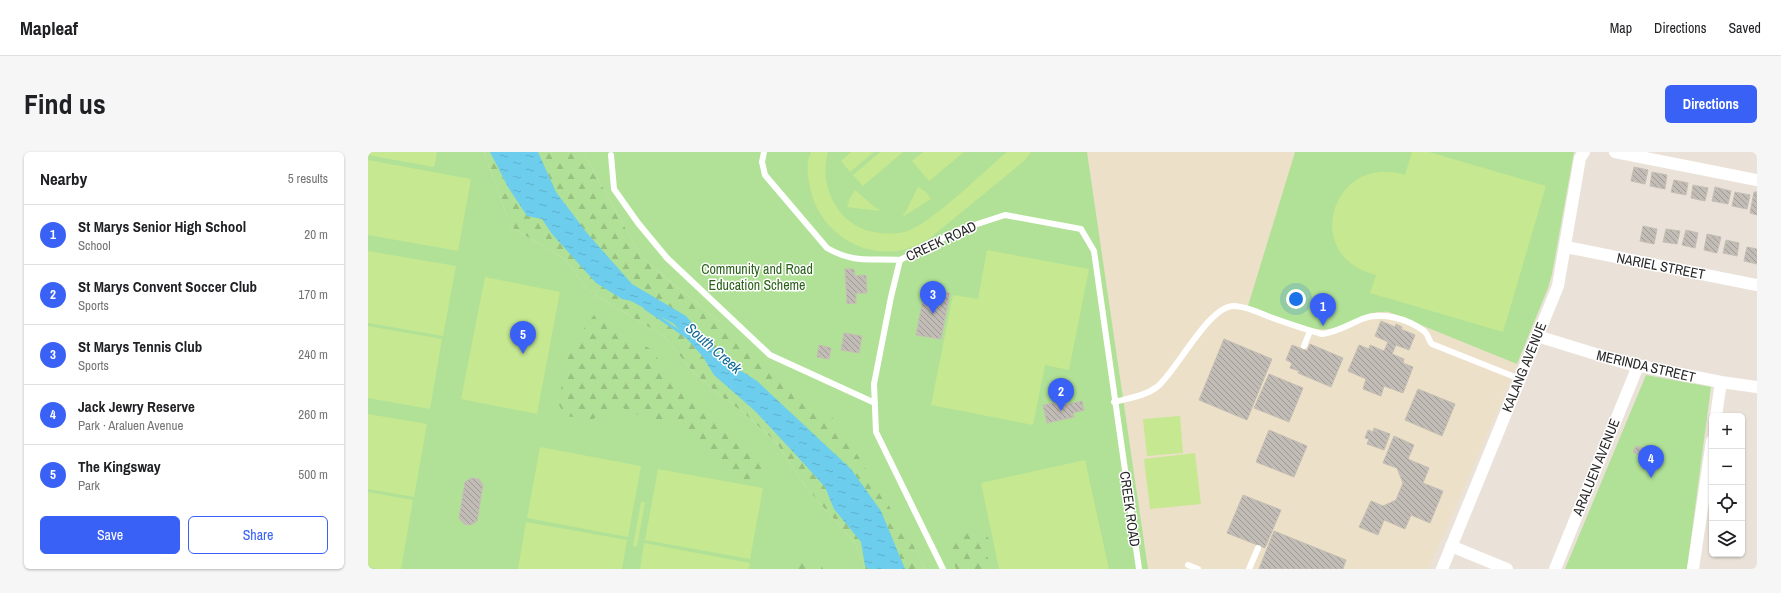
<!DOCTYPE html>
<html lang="en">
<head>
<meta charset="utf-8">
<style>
  body { margin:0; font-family:"Archivo Narrow",sans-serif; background:#f6f6f6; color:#202124 }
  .controls { position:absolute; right:12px; bottom:12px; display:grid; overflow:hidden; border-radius:6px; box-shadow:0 1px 3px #0004 }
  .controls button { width:36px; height:36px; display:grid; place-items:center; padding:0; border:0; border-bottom:1px solid #e0e0e0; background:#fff; color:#202124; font:20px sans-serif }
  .you { position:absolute; left:928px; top:147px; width:14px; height:14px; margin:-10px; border:3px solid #fff; border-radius:50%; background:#1a73e8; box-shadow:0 0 0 6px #1a73e833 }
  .badge { display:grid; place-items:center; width:26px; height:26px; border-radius:50%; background:#3a61f6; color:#fff; font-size:13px; font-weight:700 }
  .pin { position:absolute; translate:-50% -33px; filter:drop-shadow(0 1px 2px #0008) }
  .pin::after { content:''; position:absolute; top:21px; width:14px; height:12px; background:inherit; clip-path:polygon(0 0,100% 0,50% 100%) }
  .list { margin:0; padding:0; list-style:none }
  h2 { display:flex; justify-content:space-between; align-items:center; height:52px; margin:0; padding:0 16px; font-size:17px }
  h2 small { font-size:13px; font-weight:400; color:#757577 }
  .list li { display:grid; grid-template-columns:26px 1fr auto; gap:12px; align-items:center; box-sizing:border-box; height:60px; padding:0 16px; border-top:1px solid #e0e0e0 }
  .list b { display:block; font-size:15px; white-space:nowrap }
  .list p { margin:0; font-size:13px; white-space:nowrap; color:#757577 }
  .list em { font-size:13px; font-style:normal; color:#757577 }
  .actions { display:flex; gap:8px; padding:12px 16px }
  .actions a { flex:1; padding:9px 0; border:1px solid #3a61f6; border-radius:6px; text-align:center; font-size:14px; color:#3a61f6 }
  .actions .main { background:#3a61f6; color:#fff }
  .icon { flex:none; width:22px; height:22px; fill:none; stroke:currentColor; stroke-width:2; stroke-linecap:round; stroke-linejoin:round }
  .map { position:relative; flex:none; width:1389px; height:417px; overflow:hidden; border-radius:6px }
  header { display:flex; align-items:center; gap:24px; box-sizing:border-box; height:56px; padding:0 20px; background:#fff; border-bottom:1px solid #e0e0e0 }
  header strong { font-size:19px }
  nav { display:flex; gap:22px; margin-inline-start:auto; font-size:14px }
  .intro { display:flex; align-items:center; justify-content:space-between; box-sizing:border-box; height:96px; padding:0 24px }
  h1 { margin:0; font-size:28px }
  .button { padding:10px 18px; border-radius:6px; background:#3a61f6; color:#fff; font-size:14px; font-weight:700 }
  main { display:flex; gap:24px; padding:0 24px }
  aside { flex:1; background:#fff; border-radius:6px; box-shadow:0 1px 3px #0004 }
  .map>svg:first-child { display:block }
  .education { fill:#ece0c8 }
  .green { fill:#b1e196 }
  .forest { fill:url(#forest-firs) }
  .pitch { fill:#c5e891 }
  .water { fill:url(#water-ripples) }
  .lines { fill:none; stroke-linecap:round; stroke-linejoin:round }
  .stream { stroke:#6dcdec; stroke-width:3 }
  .building { fill:url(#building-back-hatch); stroke:#c5beb3 }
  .lane { stroke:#fff; stroke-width:6 }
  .street { stroke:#fff; stroke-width:12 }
  .labels { text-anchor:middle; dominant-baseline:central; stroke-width:3; stroke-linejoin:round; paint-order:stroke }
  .street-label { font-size:14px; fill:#282828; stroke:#fff }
  .park-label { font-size:14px; fill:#2b621a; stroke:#fff }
  .water-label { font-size:15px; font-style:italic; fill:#0f6994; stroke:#fff }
</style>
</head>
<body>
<header>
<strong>Mapleaf</strong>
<nav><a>Map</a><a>Directions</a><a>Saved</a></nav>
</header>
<div class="intro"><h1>Find us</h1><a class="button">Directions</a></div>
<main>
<aside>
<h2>Nearby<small>5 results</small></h2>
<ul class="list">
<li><span class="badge">1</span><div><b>St Marys Senior High School</b><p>School</p></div><em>20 m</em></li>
<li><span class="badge">2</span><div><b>St Marys Convent Soccer Club</b><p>Sports</p></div><em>170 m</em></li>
<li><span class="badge">3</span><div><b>St Marys Tennis Club</b><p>Sports</p></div><em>240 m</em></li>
<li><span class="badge">4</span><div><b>Jack Jewry Reserve</b><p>Park · Araluen Avenue</p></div><em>260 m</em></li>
<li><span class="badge">5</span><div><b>The Kingsway</b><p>Park</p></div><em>500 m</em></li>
</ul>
<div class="actions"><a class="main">Save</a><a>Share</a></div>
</aside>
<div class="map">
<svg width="1389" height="417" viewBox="0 0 1389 417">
  <defs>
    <pattern id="forest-firs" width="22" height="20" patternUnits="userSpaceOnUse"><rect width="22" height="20" fill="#b1e196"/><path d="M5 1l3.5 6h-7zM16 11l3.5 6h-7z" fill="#98c181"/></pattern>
    <pattern id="water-ripples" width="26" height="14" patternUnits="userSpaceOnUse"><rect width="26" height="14" fill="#6dcdec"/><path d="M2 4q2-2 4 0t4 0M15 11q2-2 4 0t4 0" fill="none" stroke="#5eb0ca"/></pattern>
    <pattern id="building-back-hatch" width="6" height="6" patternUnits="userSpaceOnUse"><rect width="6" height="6" fill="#c2bcb6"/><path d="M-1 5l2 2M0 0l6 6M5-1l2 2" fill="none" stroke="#9e9994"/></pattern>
  </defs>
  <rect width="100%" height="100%" fill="#eae2d9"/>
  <path class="education" d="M 719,0 L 1206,0 L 1184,122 L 1180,136 L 1139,237 L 1061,417 L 780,417 Z"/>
  <path class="green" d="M 0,0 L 116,0 L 143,75 L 197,107 L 220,139 L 296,184 L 326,221 L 353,244 L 376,261 L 408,290 L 437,334 L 487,391 L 497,417 L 0,417 Z
    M 215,0 L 719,0 L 780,417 L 557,417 L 547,396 L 353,171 L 274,106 Z
    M 927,0 L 1206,0 L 1184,122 L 1180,136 L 1149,212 L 1021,160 C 995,158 985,173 962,177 C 943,181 900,161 880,154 Z
    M 1278,223 L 1343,235 L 1319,417 L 1197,417 Z"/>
  <path class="forest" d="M 116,0 L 215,0 L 274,106 L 353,171 L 469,270 L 547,396 L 557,417 L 497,417 L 487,391 L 437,334 L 408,290 L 376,261 L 353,244 L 326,221 L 296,184 L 220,139 L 197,107 L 143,75 Z
    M 226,163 L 284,198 L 308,235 L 325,246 L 397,313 L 391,324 L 378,328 L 337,301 L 310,271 L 277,266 L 246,252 L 224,268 L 198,264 L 191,253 L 195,223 L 203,193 Z
    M 598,375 L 617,381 L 623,390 L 618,402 L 620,406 L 621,417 L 588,417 L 580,396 L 585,379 Z
    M 429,407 L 451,408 L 455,417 L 426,417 Z"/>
  <path class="pitch" d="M 0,0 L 69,0 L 66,15 L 0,3 Z
    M 443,0 L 460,0 C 454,22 459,42 472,60 C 487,79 513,85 536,80 C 560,75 617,18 639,0 L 663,0 L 656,9 L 562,86 C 551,92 540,98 528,99 C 489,104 451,76 443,39 C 440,26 437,13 443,0 Z
    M 483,0 L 506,0 L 482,20 L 473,9 Z
    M 512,0 L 535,0 L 495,34 L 485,23 Z
    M 555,0 L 596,0 L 561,29 L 544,9 Z
    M 1044,0 L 1061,0 L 1178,34 L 1135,180 L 1002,141 L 1008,123 C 931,104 965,0 1037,23 Z
    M 0,8 L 103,27 L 90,99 L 0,83 Z
    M 550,35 L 558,40 L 563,47 L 536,64 L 535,62 L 537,61 Z
    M 487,38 L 509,57 L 511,57 L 511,59 L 479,55 L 482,46 Z
    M 619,98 L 721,117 L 701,218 L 677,213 L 665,273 L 563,253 L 585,143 L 610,147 Z
    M 0,99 L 88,114 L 75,184 L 0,171 Z
    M 117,125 L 192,140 L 169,262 L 93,247 Z
    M 0,174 L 74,187 L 62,257 L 0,246 Z
    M 0,262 L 59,272 L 46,345 L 0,337 Z
    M 812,264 L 815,301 L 779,304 L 775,267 Z
    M 172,295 L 273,314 L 260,385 L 159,366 Z
    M 827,301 L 833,352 L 782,357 L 776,307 Z
    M 717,308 L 741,417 L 631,417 L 613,331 Z
    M 290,317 L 395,336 L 382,407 L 277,388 Z
    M 0,340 L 45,348 L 33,417 L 10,417 L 0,415 Z
    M 273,350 L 277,350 L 269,395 L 265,394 Z
    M 158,370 L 259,388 L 254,417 L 150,417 Z
    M 276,391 L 382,411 L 381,417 L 272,417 Z"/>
  <path class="water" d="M 122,0 L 170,0 L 188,40 L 219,81 L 264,132 L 318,164 L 358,209 L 389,229 L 483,317 L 513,359 L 537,417 L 501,417 L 497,414 L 493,390 L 466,357 L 457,335 L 427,302 L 387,259 L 346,223 L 335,205 L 306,172 L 263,149 L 254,147 L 228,131 L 184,82 L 174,67 L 159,64 L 140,35 Z"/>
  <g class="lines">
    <path class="stream" d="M 277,156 L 319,185"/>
  </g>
  <path class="building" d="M 1266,15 L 1280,18 L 1277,32 L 1263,29 Z
    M 1284,20 L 1299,23 L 1297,37 L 1282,34 Z
    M 1306,28 L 1320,31 L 1318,43 L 1303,40 Z
    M 1325,33 L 1340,36 L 1337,49 L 1323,46 Z
    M 1347,35 L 1363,39 L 1360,52 L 1344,49 Z
    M 1367,40 L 1382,43 L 1379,57 L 1364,54 Z
    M 1386,40 L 1389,40 L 1389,63 L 1382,61 Z
    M 1275,74 L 1289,77 L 1286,92 L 1272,89 Z
    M 1298,77 L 1312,79 L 1309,92 L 1295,90 Z
    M 1318,78 L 1330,81 L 1327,96 L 1314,93 Z
    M 1339,82 L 1353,85 L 1349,101 L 1336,98 Z
    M 1358,88 L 1371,91 L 1369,104 L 1355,101 Z
    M 1379,95 L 1389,97 L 1389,112 L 1376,109 Z
    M 477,117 L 486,117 L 487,124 L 498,123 L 499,141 L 488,141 L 488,151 L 479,152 Z
    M 557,137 L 582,141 L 573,187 L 548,183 Z
    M 1013,169 L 1027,175 L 1028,172 L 1034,175 L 1033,177 L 1047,183 L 1041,198 L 1028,193 L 1024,202 L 1036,207 L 1035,211 L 1045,215 L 1035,241 L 1016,234 L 1013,244 L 995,237 L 998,227 L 980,219 L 991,193 L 1001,197 L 1002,193 L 1016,199 L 1020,190 L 1007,184 Z
    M 476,181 L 494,184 L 491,201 L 473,198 Z
    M 856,187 L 904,207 L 879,268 L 831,248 Z
    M 942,192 L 975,206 L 963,235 L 930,221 L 931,219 L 922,216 L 924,211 L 918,208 L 924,193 L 939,199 Z
    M 451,193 L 463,196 L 461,207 L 449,205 Z
    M 901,222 L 935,236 L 921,270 L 886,256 Z
    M 1050,237 L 1087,252 L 1074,284 L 1037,268 Z
    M 714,249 L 716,258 L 705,261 L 706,265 L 679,271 L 675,253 L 691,250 L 692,254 Z
    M 1006,276 L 1022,282 L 1016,298 L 999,292 L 1001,287 L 997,286 L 1000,278 L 1005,280 Z
    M 901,278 L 939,294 L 926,325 L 888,310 Z
    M 1026,284 L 1046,293 L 1040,307 L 1061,316 L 1055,331 L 1075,339 L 1062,371 L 1043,363 L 1037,377 L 1016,368 L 1010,383 L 991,375 L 1003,349 L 1015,354 L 1028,348 L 1035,331 L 1029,316 L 1015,311 Z
    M 1268,294 L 1274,296 L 1271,303 L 1265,300 Z
    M 103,326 L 111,327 L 115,333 L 109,369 L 103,373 L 96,372 L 91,366 L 97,330 Z
    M 875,343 L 913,358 L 897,396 L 859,381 Z
    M 906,379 L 978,408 L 975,417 L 891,417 Z"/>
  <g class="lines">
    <path class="lane" d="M 396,0 L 394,10 L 397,23 L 459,96 C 487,112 502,106 532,108
      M 243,3 L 246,37 L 270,71 L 299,106 L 402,203 L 507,251
      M 936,194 L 942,179
      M 746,250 C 761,246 777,244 789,235 C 809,219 841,152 867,154 C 880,155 890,160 902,165 C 919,171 936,177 954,182 C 969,180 980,173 994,167 C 1014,159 1040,167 1056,179 C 1061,183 1060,188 1064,192 L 1152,227
      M 820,413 L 830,417
      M 575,417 L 508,280 L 506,232 L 523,145 L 532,108 L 591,78 L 637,63 L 713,77 L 726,99 L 771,417
      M 881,417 L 890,396"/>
    <path class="street" d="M 1247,0 L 1389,28
      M 1198,95 L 1389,133
      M 1169,184 L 1257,211 L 1353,230 L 1389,235
      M 1348,264 L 1353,230
      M 1083,394 L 1139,417
      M 1074,417 L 1190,134 L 1212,6 L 1216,0
      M 1187,417 L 1270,214
      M 1325,417 L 1344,289"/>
  </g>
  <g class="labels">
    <g class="street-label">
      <text transform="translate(573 89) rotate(-25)">CREEK ROAD</text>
      <text transform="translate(1293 114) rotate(11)">NARIEL STREET</text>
      <text transform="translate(1278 214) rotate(13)">MERINDA STREET</text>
      <text transform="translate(1156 215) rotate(-68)">KALANG AVENUE</text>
      <text transform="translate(1228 315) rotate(-68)">ARALUEN AVENUE</text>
      <text transform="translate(762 357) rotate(82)">CREEK ROAD</text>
    </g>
    <g class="park-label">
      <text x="389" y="117">Community and Road<tspan x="389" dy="16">Education Scheme</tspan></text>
    </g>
    <g class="water-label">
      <text transform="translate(346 196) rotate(41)">South Creek</text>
    </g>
  </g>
</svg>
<div class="controls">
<button>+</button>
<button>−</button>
<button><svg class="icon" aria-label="locate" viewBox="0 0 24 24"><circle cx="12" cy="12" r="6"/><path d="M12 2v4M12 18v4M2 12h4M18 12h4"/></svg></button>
<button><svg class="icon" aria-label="layers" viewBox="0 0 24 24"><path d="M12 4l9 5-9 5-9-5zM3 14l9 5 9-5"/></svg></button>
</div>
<div class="you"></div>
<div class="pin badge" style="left:955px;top:174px">1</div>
<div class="pin badge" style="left:693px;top:259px">2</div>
<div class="pin badge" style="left:565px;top:162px">3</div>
<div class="pin badge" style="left:1283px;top:326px">4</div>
<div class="pin badge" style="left:155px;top:202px">5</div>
</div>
</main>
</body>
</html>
